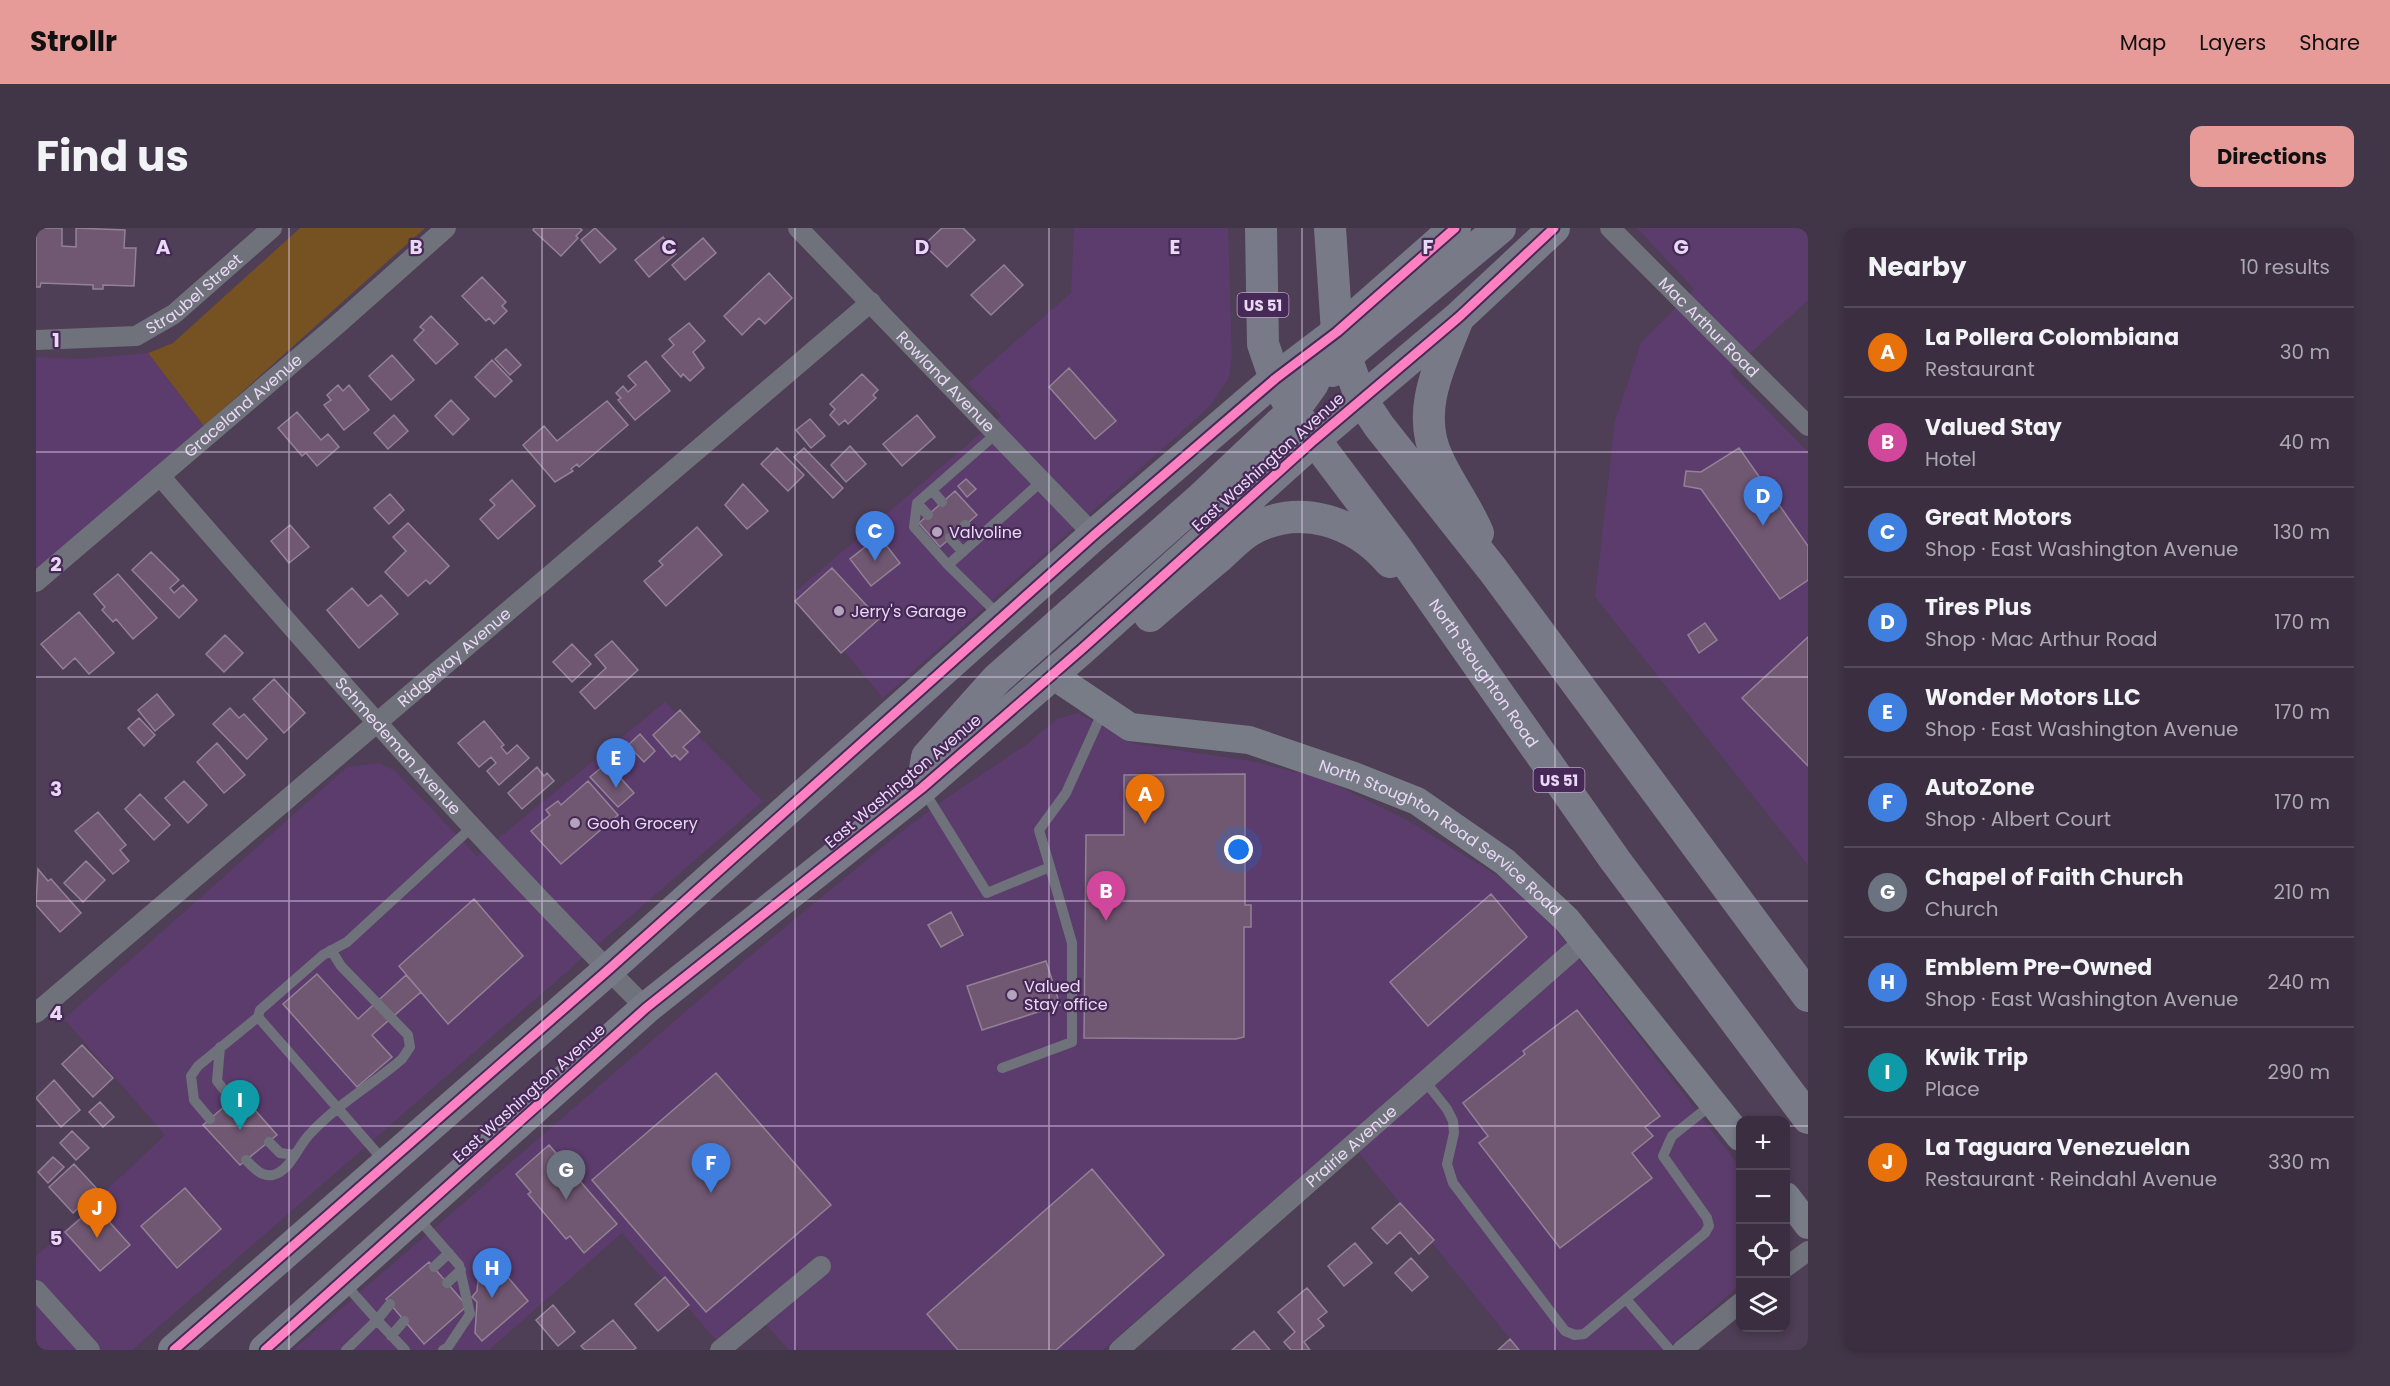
<!DOCTYPE html>
<html lang="en">
<head>
<meta charset="utf-8">
<style>
  body { margin:0; font-family:Poppins,sans-serif; background:#413647; color:#f1f3f6 }
  .controls { position:absolute; right:18px; bottom:18px; display:grid; overflow:hidden; border-radius:12px; box-shadow:0 3px 9px #0003 }
  .controls button { width:54px; height:54px; display:grid; place-items:center; padding:0; border:0; border-bottom:2px solid #544a59; background:#3a2e40; color:#f1f3f6; font:30px sans-serif }
  .you { position:absolute; left:1203px; top:622px; width:21px; height:21px; margin:-15px; border:4px solid #fff; border-radius:50%; background:#1a73e8; box-shadow:0 0 0 9px #1a73e833 }
  .badge { display:grid; place-items:center; width:39px; height:39px; border-radius:50%; background:#e69b98; color:#fff; font-size:20px; font-weight:700 }
  .pin { position:absolute; translate:-50% -50px; filter:drop-shadow(0 2px 3px #0008) }
  .pin::after { content:''; position:absolute; top:32px; width:21px; height:18px; background:inherit; clip-path:polygon(0 0,100% 0,50% 100%) }
  .list { margin:0; padding:0; list-style:none }
  h2 { display:flex; justify-content:space-between; align-items:center; height:78px; margin:0; padding:0 24px; font-size:26px }
  h2 small { font-size:20px; font-weight:400; color:#aba8b1 }
  .list li { display:grid; grid-template-columns:39px 1fr auto; gap:18px; align-items:center; box-sizing:border-box; height:90px; padding:0 24px; border-top:2px solid #544a59 }
  .list b { display:block; font-size:22px; white-space:nowrap }
  .list p { margin:0; font-size:20px; white-space:nowrap; color:#aba8b1 }
  .list em { font-size:20px; font-style:normal; color:#aba8b1 }
  .icon { flex:none; width:33px; height:33px; fill:none; stroke:currentColor; stroke-width:2; stroke-linecap:round; stroke-linejoin:round }
  .map { position:relative; flex:none; width:1772px; height:1122px; overflow:hidden; border-radius:12px }
  header { display:flex; align-items:center; gap:36px; box-sizing:border-box; height:84px; padding:0 30px; background:#e69b98; color:#111 }
  header strong { font-size:28px }
  nav { display:flex; gap:33px; margin-inline-start:auto; font-size:21px }
  .intro { display:flex; align-items:center; justify-content:space-between; box-sizing:border-box; height:144px; padding:0 36px }
  h1 { margin:0; font-size:42px }
  .button { padding:15px 27px; border-radius:12px; background:#e69b98; color:#111; font-size:21px; font-weight:700 }
  main { display:flex; gap:36px; padding:0 36px }
  aside { flex:1; background:#3a2e40; border-radius:12px; box-shadow:0 3px 9px #0003 }
  .map>svg:first-child { display:block }
  .built { fill:#5c3c6d }
  .green { fill:#765121 }
  .building { fill:#705772; stroke:#938295; stroke-width:1.5 }
  .lines { fill:none; stroke-linecap:round; stroke-linejoin:round }
  .lane { stroke:#6f727b; stroke-width:10 }
  .street { stroke:#6f727b; stroke-width:20 }
  .secondary { stroke:#787c87; stroke-width:28 }
  .primary { stroke:#787a88; stroke-width:32 }
  .cycleway-casing { stroke:#462956; stroke-width:13 }
  .cycleway { stroke:#ff80c0; stroke-width:9 }
  .grid { fill:none; stroke:#ead9f5; stroke-width:1.5; stroke-opacity:0.55 }
  .poi-dot { fill:#b3a3bd; stroke:#462956; stroke-width:2 }
  .labels { text-anchor:middle; dominant-baseline:central; stroke-width:4.5; stroke-linejoin:round; paint-order:stroke }
  .shield { fill:#462956; stroke:#b9a4c5; stroke-width:1.5 }
  .shield-label { font-size:15px; font-weight:bold; fill:#ead9f5 }
  .street-label { font-size:16px; fill:#ead9f5; stroke:#462956 }
  .poi-label { font-size:16px; fill:#ead9f5; stroke:#462956; text-anchor:start }
  .grid-label { font-size:20px; text-anchor:middle; font-weight:bold; fill:#ead9f5; stroke:#462956; stroke-width:4.5; stroke-linejoin:round; paint-order:stroke }
</style>
</head>
<body>
<header>
<strong>Strollr</strong>
<nav><a>Map</a><a>Layers</a><a>Share</a></nav>
</header>
<div class="intro"><h1>Find us</h1><a class="button">Directions</a></div>
<main>
<div class="map">
<svg width="1772" height="1122" viewBox="0 0 1772 1122">
  <rect width="100%" height="100%" fill="#4e3e56"/>
  <path class="built" d="M 1038,0 L 1192,0 L 1196,128 L 1193,150 L 1176,175 L 1161,190 L 847,470 L 759,364 L 965,188 L 932,155 L 1035,65 Z
    M 1601,0 L 1772,0 L 1772,72 L 1694,144 L 1772,224 L 1772,637 L 1559,369 L 1579,193 L 1605,115 L 1658,61 Z
    M 112,125 L 168,198 L 0,344 L 0,129 L 46,131 Z
    M 629,474 L 727,573 L 96,1122 L 0,1122 L 0,1029 L 129,907 L 28,791 L 311,539 L 343,535 L 358,542 L 441,628 Z
    M 1042,485 L 1100,516 L 1215,533 L 1288,551 L 1376,595 L 1465,650 L 1497,678 L 1521,703 L 1704,939 L 1704,1057 L 1630,1122 L 1483,1122 L 1310,909 L 1067,1122 L 753,1122 L 716,1081 L 680,1112 L 586,1005 L 453,1122 L 257,1122 L 714,728 L 860,608 L 913,568 L 991,516 L 1021,491 Z"/>
  <path class="green" d="M 264,0 L 389,0 L 168,198 L 112,125 L 137,115 Z"/>
  <path class="building" d="M 0,0 L 26,0 L 26,18 L 40,19 L 40,0 L 89,2 L 88,20 L 100,20 L 98,58 L 67,57 L 67,61 L 57,61 L 57,57 L 5,55 L 4,59 L 0,59 Z
    M 498,0 L 544,0 L 546,2 L 540,8 L 542,10 L 525,28 L 497,2 Z
    M 559,0 L 580,21 L 564,35 L 545,12 Z
    M 906,0 L 927,0 L 939,12 L 911,39 L 888,17 Z
    M 627,9 L 640,26 L 613,49 L 599,32 Z
    M 667,10 L 680,25 L 649,52 L 636,37 Z
    M 968,37 L 987,57 L 955,87 L 935,67 Z
    M 733,45 L 756,70 L 729,96 L 723,90 L 706,107 L 688,88 Z
    M 446,49 L 470,74 L 466,78 L 471,83 L 458,96 L 453,90 L 450,93 L 426,68 Z
    M 395,88 L 422,116 L 400,136 L 378,112 L 388,102 L 384,99 Z
    M 653,95 L 669,113 L 657,124 L 668,140 L 654,153 L 647,146 L 645,149 L 626,128 L 638,117 L 633,111 Z
    M 470,121 L 485,137 L 474,147 L 459,131 Z
    M 356,127 L 378,152 L 355,172 L 333,148 Z
    M 456,132 L 476,153 L 459,169 L 439,149 Z
    M 610,133 L 634,163 L 599,192 L 582,172 L 585,170 L 580,165 L 587,158 L 592,164 L 600,157 L 592,148 Z
    M 1033,140 L 1080,193 L 1059,211 L 1013,159 Z
    M 826,146 L 842,162 L 837,167 L 840,170 L 812,196 L 809,192 L 803,197 L 794,187 L 799,181 L 794,176 Z
    M 302,157 L 307,163 L 313,157 L 333,182 L 308,202 L 288,177 L 295,172 L 291,167 Z
    M 415,172 L 433,191 L 417,207 L 399,188 Z
    M 571,173 L 592,197 L 543,239 L 541,236 L 535,241 L 537,243 L 519,254 L 487,217 L 508,198 L 521,213 Z
    M 261,184 L 285,212 L 292,206 L 303,219 L 281,238 L 270,225 L 266,228 L 242,200 Z
    M 358,187 L 372,203 L 352,221 L 338,205 Z
    M 881,187 L 899,209 L 866,238 L 847,216 Z
    M 774,191 L 789,208 L 775,220 L 760,202 Z
    M 814,218 L 830,236 L 810,254 L 795,237 Z
    M 741,220 L 768,247 L 752,263 L 725,236 Z
    M 768,220 L 807,260 L 797,270 L 758,229 Z
    M 1703,220 L 1772,318 L 1772,352 L 1744,371 L 1665,261 L 1648,258 L 1650,243 L 1665,244 Z
    M 930,251 L 940,261 L 931,269 L 922,258 Z
    M 476,252 L 499,278 L 462,311 L 444,291 L 459,277 L 454,272 Z
    M 707,256 L 732,283 L 711,301 L 689,277 Z
    M 919,263 L 941,287 L 904,319 L 883,295 Z
    M 354,266 L 368,282 L 353,296 L 338,280 Z
    M 372,295 L 413,338 L 394,356 L 390,352 L 372,368 L 349,344 L 370,323 L 357,309 Z
    M 254,297 L 273,319 L 253,335 L 235,313 Z
    M 661,299 L 686,327 L 630,378 L 608,353 L 627,337 L 623,333 Z
    M 843,308 L 864,335 L 835,358 L 814,331 Z
    M 115,324 L 143,352 L 134,360 L 138,365 L 147,357 L 161,372 L 143,390 L 96,342 Z
    M 796,340 L 843,391 L 805,425 L 759,373 Z
    M 82,346 L 121,390 L 97,411 L 80,391 L 77,394 L 66,382 L 69,379 L 58,366 Z
    M 316,360 L 332,378 L 345,367 L 362,386 L 323,420 L 291,382 Z
    M 43,384 L 78,425 L 53,446 L 39,430 L 27,441 L 5,416 Z
    M 1669,395 L 1681,412 L 1663,425 L 1652,407 Z
    M 189,407 L 207,425 L 188,444 L 170,426 Z
    M 1772,409 L 1772,538 L 1706,470 Z
    M 576,413 L 602,442 L 559,481 L 544,464 L 570,440 L 559,427 Z
    M 536,416 L 555,436 L 536,454 L 517,434 Z
    M 238,451 L 269,485 L 248,505 L 217,471 Z
    M 121,466 L 138,487 L 119,503 L 102,482 Z
    M 194,480 L 203,490 L 208,486 L 231,511 L 211,531 L 177,496 Z
    M 644,482 L 664,504 L 647,519 L 652,524 L 644,532 L 639,527 L 636,529 L 617,507 Z
    M 103,490 L 119,507 L 108,518 L 92,500 Z
    M 448,493 L 468,517 L 465,519 L 471,526 L 481,517 L 493,530 L 463,557 L 451,543 L 460,535 L 455,529 L 443,539 L 422,515 Z
    M 604,506 L 619,523 L 608,534 L 592,517 Z
    M 181,515 L 209,547 L 188,565 L 161,534 Z
    M 571,535 L 598,565 L 582,579 L 554,549 Z
    M 501,539 L 508,548 L 511,545 L 518,553 L 486,581 L 472,565 Z
    M 1209,546 L 1209,677 L 1215,677 L 1215,699 L 1208,699 L 1208,809 L 1200,811 L 1048,810 L 1050,607 L 1088,607 L 1088,547 Z
    M 148,553 L 171,577 L 152,595 L 129,570 Z
    M 552,553 L 582,587 L 525,636 L 495,603 L 514,587 L 510,582 L 522,573 L 525,577 Z
    M 104,566 L 134,597 L 118,612 L 89,581 Z
    M 62,584 L 90,617 L 84,622 L 93,633 L 77,646 L 39,603 Z
    M 50,633 L 69,652 L 47,674 L 28,655 Z
    M 2,641 L 12,653 L 15,651 L 45,685 L 24,704 L 0,677 Z
    M 1455,666 L 1491,709 L 1392,798 L 1354,754 Z
    M 438,671 L 487,728 L 412,796 L 363,738 Z
    M 915,684 L 927,707 L 905,719 L 892,697 Z
    M 1010,733 L 1024,777 L 946,802 L 931,758 Z
    M 281,746 L 322,791 L 370,747 L 385,764 L 336,807 L 356,829 L 321,859 L 247,776 Z
    M 1541,782 L 1624,888 L 1609,899 L 1617,908 L 1596,925 L 1616,950 L 1524,1020 L 1443,915 L 1452,908 L 1427,875 L 1489,826 L 1487,823 Z
    M 46,817 L 77,850 L 57,869 L 26,836 Z
    M 680,845 L 795,977 L 670,1084 L 556,952 Z
    M 18,852 L 44,882 L 25,899 L 0,870 Z
    M 204,865 L 241,907 L 204,937 L 167,897 Z
    M 64,874 L 78,889 L 67,899 L 53,884 Z
    M 36,903 L 53,920 L 40,932 L 24,915 Z
    M 513,917 L 581,996 L 548,1025 L 534,1008 L 530,1011 L 492,966 L 495,964 L 480,946 Z
    M 17,929 L 28,939 L 12,955 L 2,944 Z
    M 38,936 L 62,962 L 37,985 L 13,959 Z
    M 1056,941 L 1128,1027 L 1020,1122 L 922,1122 L 891,1086 Z
    M 149,960 L 185,1001 L 141,1040 L 105,998 Z
    M 1364,975 L 1398,1012 L 1383,1026 L 1364,1004 L 1351,1016 L 1336,1000 Z
    M 59,978 L 94,1017 L 64,1043 L 29,1004 Z
    M 1319,1015 L 1336,1035 L 1308,1058 L 1292,1038 Z
    M 453,1027 L 492,1073 L 446,1113 L 439,1105 L 441,1074 L 436,1069 L 441,1063 L 444,1034 Z
    M 1375,1030 L 1392,1049 L 1376,1063 L 1359,1045 Z
    M 393,1034 L 431,1078 L 388,1116 L 350,1071 Z
    M 629,1049 L 653,1077 L 622,1103 L 599,1076 Z
    M 1271,1060 L 1291,1084 L 1282,1091 L 1288,1098 L 1268,1114 L 1274,1122 L 1255,1122 L 1248,1114 L 1259,1104 L 1242,1084 Z
    M 517,1077 L 539,1104 L 522,1118 L 500,1092 Z
    M 577,1092 L 600,1120 L 597,1122 L 549,1122 L 545,1118 Z
    M 1218,1103 L 1234,1122 L 1196,1122 Z
    M 1474,1111 L 1483,1122 L 1462,1122 Z"/>
  <g class="lines">
    <path class="lane" d="M 896,262 L 906,274
      M 881,275 L 892,287
      M 929,297 L 941,311
      M 914,310 L 927,324
      M 912,337 L 878,299 L 881,275 L 961,205
      M 963,387 L 912,337 L 1006,253
      M 888,563 L 951,665 L 1014,639 L 1003,602 L 1030,565 L 1067,483
      M 184,819 L 181,853 L 196,872
      M 966,840 L 1036,814 L 1036,715 L 1014,639
      M 1389,853 L 1411,881 L 1417,893 L 1418,905 L 1411,936 L 1417,955 L 1529,1103 L 1539,1107 L 1548,1106 L 1669,1005 L 1673,998 L 1671,990 L 1627,928 L 1636,908 L 1675,877
      M 174,891 L 158,872 L 155,848 L 162,838 L 222,789
      M 233,914 L 244,925 L 259,927
      M 210,932 C 218,940 225,949 237,947 C 254,943 262,918 273,907 C 300,877 336,857 366,831 L 374,819 L 372,807 L 305,738 L 295,722
      M 348,933 L 222,789 L 224,782 L 287,727 L 311,714 L 436,599
      M 382,990 L 423,1037 L 434,1086 L 412,1119 L 407,1122
      M 398,1039 L 413,1025
      M 411,1055 L 425,1042
      M 309,1056 L 341,1092 L 310,1122
      M 1590,1071 L 1634,1122
      M 354,1076 L 341,1092 L 369,1122
      M 355,1108 L 368,1093"/>
    <g class="street">
      <path id="s1" d="M 762,0 L 1058,307"/>
      <path id="s2" d="M 1574,0 L 1772,198"/>
      <path id="s3" d="M 0,112 L 100,108 L 138,86 L 236,0"/>
      <path id="s4" d="M 124,248 C 282,430 440,610 610,780"/>
      <path id="s5" d="M 0,354 L 302,96 L 410,0"/>
      <path id="s6" d="M 0,785 L 835,74"/>
      <path d="M 1750,1039 L 1772,1023"/>
      <path d="M 0,1062 L 54,1122"/>
      <path d="M 684,1122 L 785,1038"/>
      <path id="s7" d="M 1083,1122 L 1548,713"/>
      <path d="M 1646,1122 L 1704,1075"/>
    </g>
    <g class="secondary">
      <path id="s8" d="M 1015,446 L 1094,499 L 1213,512 L 1318,548 L 1381,573 L 1469,634 L 1531,692 L 1704,909"/>
      <path d="M 1750,968 L 1772,997"/>
    </g>
    <g class="primary">
      <path id="s9" d="M 1225,0 L 1227,116 L 1239,151 L 1257,183 L 1361,321 L 1579,632 L 1772,890"/>
      <path d="M 1294,0 L 1301,104 L 1325,171 L 1343,198 L 1457,342 L 1772,768"/>
      <path d="M 1421,93 C 1404,137 1379,184 1402,231 C 1414,257 1431,279 1442,305"/>
      <path d="M 1296,143 L 1320,120 L 1464,0"/>
      <path d="M 1114,388 C 1137,368 1160,348 1183,329 C 1193,320 1204,308 1215,302 C 1264,274 1320,294 1354,334"/>
      <path d="M 887,554 L 891,529 L 961,451 L 1164,271 L 1257,183 L 1276,157 L 1298,111"/>
      <path d="M 138,1122 L 572,742 L 1058,307 L 1239,151 L 1301,104 L 1419,0"/>
      <path d="M 229,1122 L 610,780 L 886,560 L 1047,420 L 1278,212 L 1423,89 L 1518,0"/>
    </g>
    <g class="cycleway-casing">
      <path id="cycleway" d="M 138,1122 L 572,742 L 1058,307 L 1239,151 L 1301,104 L 1419,0
        M 229,1122 L 610,780 L 886,560 L 1047,420 L 1278,212 L 1423,89 L 1518,0"/>
    </g>
    <use href="#cycleway" class="cycleway"/>
  </g>
  <path class="grid" d="M 253,0 L 253,1122M 506,0 L 506,1122M 759,0 L 759,1122M 1013,0 L 1013,1122M 1266,0 L 1266,1122M 1519,0 L 1519,1122M 0,224 L 1772,224M 0,449 L 1772,449M 0,673 L 1772,673M 0,898 L 1704,898M 1750,898 L 1772,898"/>
  <g class="poi-dot">
    <circle cx="901" cy="304" r="6"/>
    <circle cx="803" cy="383" r="6"/>
    <circle cx="539" cy="595" r="6"/>
    <circle cx="976" cy="767" r="6"/>
  </g>
  <g class="labels">
    <g class="shield">
      <rect x="1201.5" y="65" width="51" height="24" rx="4.5"/>
      <rect x="1497.5" y="540" width="51" height="24" rx="4.5"/>
    </g>
    <g class="shield-label">
      <text x="1227" y="77">US 51</text>
      <text x="1523" y="552">US 51</text>
    </g>
    <g class="street-label">
      <text stroke="none"><textPath href="#s3" startOffset="172">Straubel Street</textPath></text>
      <text stroke="none"><textPath href="#s2" startOffset="140">Mac Arthur Road</textPath></text>
      <text stroke="none"><textPath href="#s1" startOffset="213">Rowland Avenue</textPath></text>
      <text stroke="none"><textPath href="#s5" startOffset="272">Graceland Avenue</textPath></text>
      <text transform="translate(1232 234) rotate(-42)">East Washington Avenue</text>
      <text stroke="none"><textPath href="#s6" startOffset="549">Ridgeway Avenue</textPath></text>
      <text stroke="none"><textPath href="#s9" startOffset="514">North Stoughton Road</textPath></text>
      <text stroke="none"><textPath href="#s4" startOffset="360">Schmedeman Avenue</textPath></text>
      <text transform="translate(867 553) rotate(-40)">East Washington Avenue</text>
      <text stroke="none"><textPath href="#s8" startOffset="432">North Stoughton Road Service Road</textPath></text>
      <text transform="translate(493 865) rotate(-42)">East Washington Avenue</text>
      <text stroke="none"><textPath href="#s7" startOffset="309">Prairie Avenue</textPath></text>
    </g>
    <g class="poi-label">
      <text x="913" y="304">Valvoline</text>
      <text x="815" y="383">Jerry's Garage</text>
      <text x="551" y="595">Gooh Grocery</text>
      <text x="988" y="758">Valued<tspan x="988" dy="18">Stay office</tspan></text>
    </g>
  </g>
  <g class="grid-label">
    <text x="127" y="26">A</text>
    <text x="380" y="26">B</text>
    <text x="633" y="26">C</text>
    <text x="886" y="26">D</text>
    <text x="1139" y="26">E</text>
    <text x="1392" y="26">F</text>
    <text x="1645" y="26">G</text>
    <text x="20" y="119">1</text>
    <text x="20" y="343">2</text>
    <text x="20" y="568">3</text>
    <text x="20" y="792">4</text>
    <text x="20" y="1017">5</text>
  </g>
</svg>
<div class="controls">
<button>+</button>
<button>−</button>
<button><svg class="icon" aria-label="locate" viewBox="0 0 24 24"><circle cx="12" cy="12" r="6"/><path d="M12 2v4M12 18v4M2 12h4M18 12h4"/></svg></button>
<button><svg class="icon" aria-label="layers" viewBox="0 0 24 24"><path d="M12 4l9 5-9 5-9-5zM3 14l9 5 9-5"/></svg></button>
</div>
<div class="you"></div>
<div class="pin badge" style="left:1109px;top:596px;background:#e8710a">A</div>
<div class="pin badge" style="left:1070px;top:693px;background:#d1479c">B</div>
<div class="pin badge" style="left:839px;top:333px;background:#3f7fe0">C</div>
<div class="pin badge" style="left:1727px;top:298px;background:#3f7fe0">D</div>
<div class="pin badge" style="left:580px;top:560px;background:#3f7fe0">E</div>
<div class="pin badge" style="left:675px;top:965px;background:#3f7fe0">F</div>
<div class="pin badge" style="left:530px;top:972px;background:#6b7280">G</div>
<div class="pin badge" style="left:456px;top:1070px;background:#3f7fe0">H</div>
<div class="pin badge" style="left:204px;top:902px;background:#0f9aa8">I</div>
<div class="pin badge" style="left:61px;top:1010px;background:#e8710a">J</div>
</div>
<aside>
<h2>Nearby<small>10 results</small></h2>
<ul class="list">
<li><span class="badge" style="background:#e8710a">A</span><div><b>La Pollera Colombiana</b><p>Restaurant</p></div><em>30 m</em></li>
<li><span class="badge" style="background:#d1479c">B</span><div><b>Valued Stay</b><p>Hotel</p></div><em>40 m</em></li>
<li><span class="badge" style="background:#3f7fe0">C</span><div><b>Great Motors</b><p>Shop · East Washington Avenue</p></div><em>130 m</em></li>
<li><span class="badge" style="background:#3f7fe0">D</span><div><b>Tires Plus</b><p>Shop · Mac Arthur Road</p></div><em>170 m</em></li>
<li><span class="badge" style="background:#3f7fe0">E</span><div><b>Wonder Motors LLC</b><p>Shop · East Washington Avenue</p></div><em>170 m</em></li>
<li><span class="badge" style="background:#3f7fe0">F</span><div><b>AutoZone</b><p>Shop · Albert Court</p></div><em>170 m</em></li>
<li><span class="badge" style="background:#6b7280">G</span><div><b>Chapel of Faith Church</b><p>Church</p></div><em>210 m</em></li>
<li><span class="badge" style="background:#3f7fe0">H</span><div><b>Emblem Pre-Owned</b><p>Shop · East Washington Avenue</p></div><em>240 m</em></li>
<li><span class="badge" style="background:#0f9aa8">I</span><div><b>Kwik Trip</b><p>Place</p></div><em>290 m</em></li>
<li><span class="badge" style="background:#e8710a">J</span><div><b>La Taguara Venezuelan</b><p>Restaurant · Reindahl Avenue</p></div><em>330 m</em></li>
</ul>
</aside>
</main>
</body>
</html>
